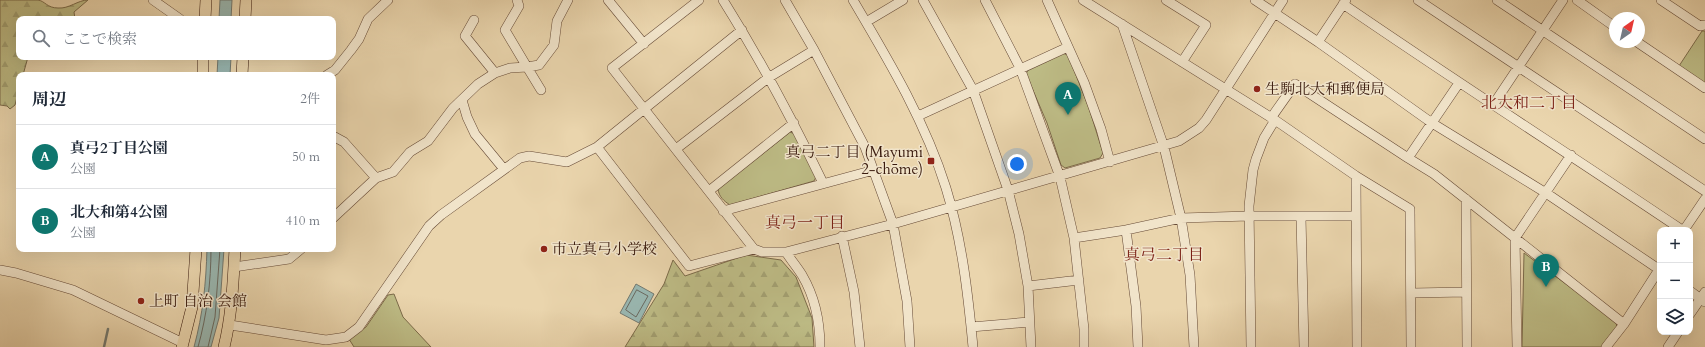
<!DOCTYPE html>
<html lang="ja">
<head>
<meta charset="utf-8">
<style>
  body { margin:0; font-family:Cardo,"Noto Serif JP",serif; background:#f2f2f3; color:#1f2937 }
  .controls { position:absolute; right:12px; bottom:12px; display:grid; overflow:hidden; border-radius:8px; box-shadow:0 4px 16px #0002 }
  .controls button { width:36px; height:36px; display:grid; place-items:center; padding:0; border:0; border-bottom:1px solid #e0e1e3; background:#fff; color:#1f2937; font:20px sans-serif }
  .compass { position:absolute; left:1609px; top:12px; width:36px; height:36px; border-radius:50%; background:#fff; box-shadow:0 4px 16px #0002; rotate:34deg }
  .you { position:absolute; left:1017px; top:164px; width:14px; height:14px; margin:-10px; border:3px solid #fff; border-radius:50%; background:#1a73e8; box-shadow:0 0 0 6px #1a73e833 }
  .badge { display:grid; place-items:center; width:26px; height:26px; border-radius:50%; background:#0f766e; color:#fff; font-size:13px; font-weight:700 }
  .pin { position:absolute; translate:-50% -33px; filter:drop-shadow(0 1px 2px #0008) }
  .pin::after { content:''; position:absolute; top:21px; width:14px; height:12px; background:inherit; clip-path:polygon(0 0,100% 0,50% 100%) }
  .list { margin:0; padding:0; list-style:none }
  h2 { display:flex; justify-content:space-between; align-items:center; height:52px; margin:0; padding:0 16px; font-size:17px }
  h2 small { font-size:13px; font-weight:400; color:#747a83 }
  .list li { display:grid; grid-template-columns:26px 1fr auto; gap:12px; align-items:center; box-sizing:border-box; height:64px; padding:0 16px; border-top:1px solid #e0e1e3 }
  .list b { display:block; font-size:15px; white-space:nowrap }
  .list p { margin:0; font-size:13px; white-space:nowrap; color:#747a83 }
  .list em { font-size:13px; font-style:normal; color:#747a83 }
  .icon { flex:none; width:22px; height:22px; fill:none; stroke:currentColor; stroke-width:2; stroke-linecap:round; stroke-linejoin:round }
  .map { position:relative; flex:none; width:1705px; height:347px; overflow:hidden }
  .search { position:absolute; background:#fff; box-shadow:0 4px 16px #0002; left:16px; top:16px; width:320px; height:44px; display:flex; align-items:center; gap:10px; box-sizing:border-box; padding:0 14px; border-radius:8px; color:#747a83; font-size:15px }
  .panel { position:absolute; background:#fff; box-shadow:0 4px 16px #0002; left:16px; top:72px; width:320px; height:180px; border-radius:8px }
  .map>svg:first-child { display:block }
  .forest { fill:url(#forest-firs); stroke:#7c6b4a }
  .green { fill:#bdbb85; stroke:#7c6b4a }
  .water { fill:#99b7b1; stroke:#737970 }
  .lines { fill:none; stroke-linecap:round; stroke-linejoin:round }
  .shore { stroke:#6a6960; stroke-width:1 }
  .stream { stroke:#737970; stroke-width:2.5 }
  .minor-casing { stroke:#664a36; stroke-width:10 }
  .major-casing { stroke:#3a1b0e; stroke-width:12 }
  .minor { stroke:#f1e4ca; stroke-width:9 }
  .major { stroke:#ead5ad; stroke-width:11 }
  .poi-dot { fill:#8f2418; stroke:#f1e4ca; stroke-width:1.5 }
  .labels { text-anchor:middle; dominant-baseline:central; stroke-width:3; stroke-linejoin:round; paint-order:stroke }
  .poi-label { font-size:15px; fill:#3a1b0e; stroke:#f1e4ca; text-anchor:start }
  .neighbourhood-label { font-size:16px; fill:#7a1f14; stroke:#f1e4ca }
</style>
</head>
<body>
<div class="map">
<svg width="1705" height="347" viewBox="0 0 1705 347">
  <defs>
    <pattern id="forest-firs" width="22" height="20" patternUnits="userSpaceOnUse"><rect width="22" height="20" fill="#bdbb85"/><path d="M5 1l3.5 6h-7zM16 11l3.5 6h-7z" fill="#a3a072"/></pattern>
  </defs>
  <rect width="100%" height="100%" fill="#ead5ad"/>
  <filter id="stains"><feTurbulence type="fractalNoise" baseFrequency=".005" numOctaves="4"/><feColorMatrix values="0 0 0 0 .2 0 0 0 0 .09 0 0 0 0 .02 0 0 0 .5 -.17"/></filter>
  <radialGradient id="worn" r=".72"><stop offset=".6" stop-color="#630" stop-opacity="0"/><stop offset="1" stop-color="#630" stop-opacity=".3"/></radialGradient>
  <path class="forest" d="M 0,0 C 12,0 26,0 38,0 C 45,1 47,8 58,8 C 69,9 78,0 88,0 L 74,12 L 75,19 L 19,19 L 19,57 L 28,57 L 23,75 L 19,75 L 19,89 L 15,105 L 10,109 L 7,106 L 0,105 Z
    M 746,255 L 781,260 L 796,277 L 812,318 L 814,347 L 625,347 L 664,284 L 673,260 L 685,276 Z"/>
  <path class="green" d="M 1702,31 L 1705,31 L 1705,84 L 1679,66 Z
    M 1062,53 L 1068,55 L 1089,108 L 1103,153 L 1100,158 L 1065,168 L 1061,165 L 1047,123 L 1026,74 L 1029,68 Z
    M 790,132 L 795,134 L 816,177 L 814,181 L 730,205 C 724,201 719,197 718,189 Z
    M 1524,253 L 1616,321 L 1617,329 L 1602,347 L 1522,347 Z
    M 394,294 L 403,317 L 431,347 L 354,347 L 349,339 L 366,327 L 388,295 Z"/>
  <path class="water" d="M 220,0 L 232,0 L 231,19 L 219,19 Z
    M 218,57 L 231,57 L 230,75 L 217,75 Z
    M 207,249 L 224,249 L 219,318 L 211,347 L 194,347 C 203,314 206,283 207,249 Z
    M 636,284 L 654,294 L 639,323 L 620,313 Z"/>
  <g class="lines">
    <path class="shore" d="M 637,290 L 648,296 L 636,317 L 626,310 Z
      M 198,347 C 207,315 211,282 211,249
      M 208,347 L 215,317 L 220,249"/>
    <path class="stream" d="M 104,347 L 108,329"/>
    <g class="minor-casing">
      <path id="minor" d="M 153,0 L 180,19
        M 517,0 L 519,6 L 505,30 L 527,67 L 539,65 L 554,45 L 557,21 L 568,0
        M 608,0 L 644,44
        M 699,0 L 612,68 L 754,249 L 762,252 L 786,252 L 893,224 L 1179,141 L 1199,128 L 1206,120 L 1283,0
        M 723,0 C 760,59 793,121 823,183
        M 785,0 L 814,50 L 865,147 L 893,224 L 907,301 L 910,347
        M 853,0 C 889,61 925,121 946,188 C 962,240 968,294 973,347
        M 923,0 L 973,90 L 1008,190 L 1019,234 L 1028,286 L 1031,347
        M 985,0 L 1020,68 L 1060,177 L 1074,238 L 1084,329 L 1084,347
        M 1047,0 L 1084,82 L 1101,129 L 1110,162
        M 1083,0 L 1275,120 L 1356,176 L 1410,209 L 1411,347
        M 1166,0 L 1206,25 L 1182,62
        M 1255,0 L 1318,42 L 1432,123 L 1546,193 L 1660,270
        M 1418,0 L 1705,191
        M 1497,0 L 1705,139
        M 1577,0 L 1615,27
        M 1661,0 L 1700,26 L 1705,25
        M 1343,4 C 1455,81 1569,154 1682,230
        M 474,20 L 465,36 L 495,73
        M 866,22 L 903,0
        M 1122,24 L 1164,147 L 1181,218 L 1190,275 L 1194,347
        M 1318,42 L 1346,0
        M 1637,42 L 1705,88
        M 327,75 L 335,70 L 351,50 L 359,39 L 368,19 L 388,0
        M 462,100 L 467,117 L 475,134 L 503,168
        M 1493,105 L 1563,0
        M 918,116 L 1068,47
        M 1271,118 L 1295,84 L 1408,158 L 1459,83
        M 333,136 L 344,142 L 376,178
        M 597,147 L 689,266 L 754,249
        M 676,149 L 768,78 L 814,50
        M 1408,158 L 1434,174 L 1624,324
        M 1356,176 L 1357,347
        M 709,191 L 794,123
        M 1466,199 L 1467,347
        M 723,211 L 874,170
        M 1301,217 L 1304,347
        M 333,218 L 376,178 L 393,172 L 410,152 L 428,141 L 453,108 L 478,84 L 495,73 L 510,68 L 527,67 L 541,90
        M 1126,230 L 1136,306 L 1138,347
        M 1684,230 L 1705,199
        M 842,236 L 854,292 L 860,347
        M 1074,238 L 1126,230 L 1181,218 L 1249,216 L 1355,216
        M 786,252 C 791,260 797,267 802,275 C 815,297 820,322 820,347
        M 234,267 L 289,259 L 301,249
        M 0,270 L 16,273 L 73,290 L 183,343
        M 1028,286 L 1079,280
        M 1690,291 L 1705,302
        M 1412,293 L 1466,292
        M 1690,314 L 1705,292
        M 230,325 L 326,340 L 346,337 L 359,327 L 429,226 L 441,215 L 520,158 L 529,156 L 567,162 L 597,147 L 742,30
        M 971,327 L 1029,322
        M 1251,347 L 1249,206 L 1253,170 L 1256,159 L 1264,138 L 1275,120
        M 1517,347 L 1515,238 L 1571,155
        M 1606,347 L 1624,324 L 1660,268
        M 1668,347 L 1678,332"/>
    </g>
    <g class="major-casing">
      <path id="major" d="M 205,19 L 206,0
        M 245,19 L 246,0
        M 203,75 L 203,57
        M 242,75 L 243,57
        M 182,347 L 192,307 L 196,249
        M 224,347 C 232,315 233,282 235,249"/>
    </g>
    <use href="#minor" class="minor"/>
    <use href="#major" class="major"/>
  </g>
  <g class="poi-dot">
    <circle cx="1257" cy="89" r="4"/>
    <rect x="927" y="157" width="8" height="8" rx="2"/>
    <circle cx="544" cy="249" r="4"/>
    <circle cx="141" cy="301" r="4"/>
  </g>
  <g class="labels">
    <g class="poi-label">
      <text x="1265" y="89">生駒北大和郵便局</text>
      <text x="923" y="152" text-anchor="end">真弓二丁目 (Mayumi<tspan x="923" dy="17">2-chōme)</tspan></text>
      <text x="552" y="249">市立真弓小学校</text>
      <text x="149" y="301">上町 自治 会館</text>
    </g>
    <g class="neighbourhood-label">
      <text x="1529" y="103">北大和二丁目</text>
      <text x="805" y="223">真弓一丁目</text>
      <text x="1164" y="255">真弓二丁目</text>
    </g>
  </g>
  <rect width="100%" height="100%" filter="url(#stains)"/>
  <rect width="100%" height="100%" fill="url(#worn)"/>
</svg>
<div class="controls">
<button>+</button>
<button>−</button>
<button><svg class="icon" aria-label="layers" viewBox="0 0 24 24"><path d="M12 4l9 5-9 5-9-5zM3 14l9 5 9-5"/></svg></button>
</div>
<svg class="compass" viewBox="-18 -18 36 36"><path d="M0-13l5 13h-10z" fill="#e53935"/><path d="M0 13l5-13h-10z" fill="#747a83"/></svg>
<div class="you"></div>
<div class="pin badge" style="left:1068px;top:115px">A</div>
<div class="pin badge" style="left:1546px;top:287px">B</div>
<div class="search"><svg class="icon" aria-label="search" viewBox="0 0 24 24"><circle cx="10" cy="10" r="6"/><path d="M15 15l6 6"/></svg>ここで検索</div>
<section class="panel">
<h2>周辺<small>2件</small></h2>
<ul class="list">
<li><span class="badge">A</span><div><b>真弓2丁目公園</b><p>公園</p></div><em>50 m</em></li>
<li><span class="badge">B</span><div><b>北大和第4公園</b><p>公園</p></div><em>410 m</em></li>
</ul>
</section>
</div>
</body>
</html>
